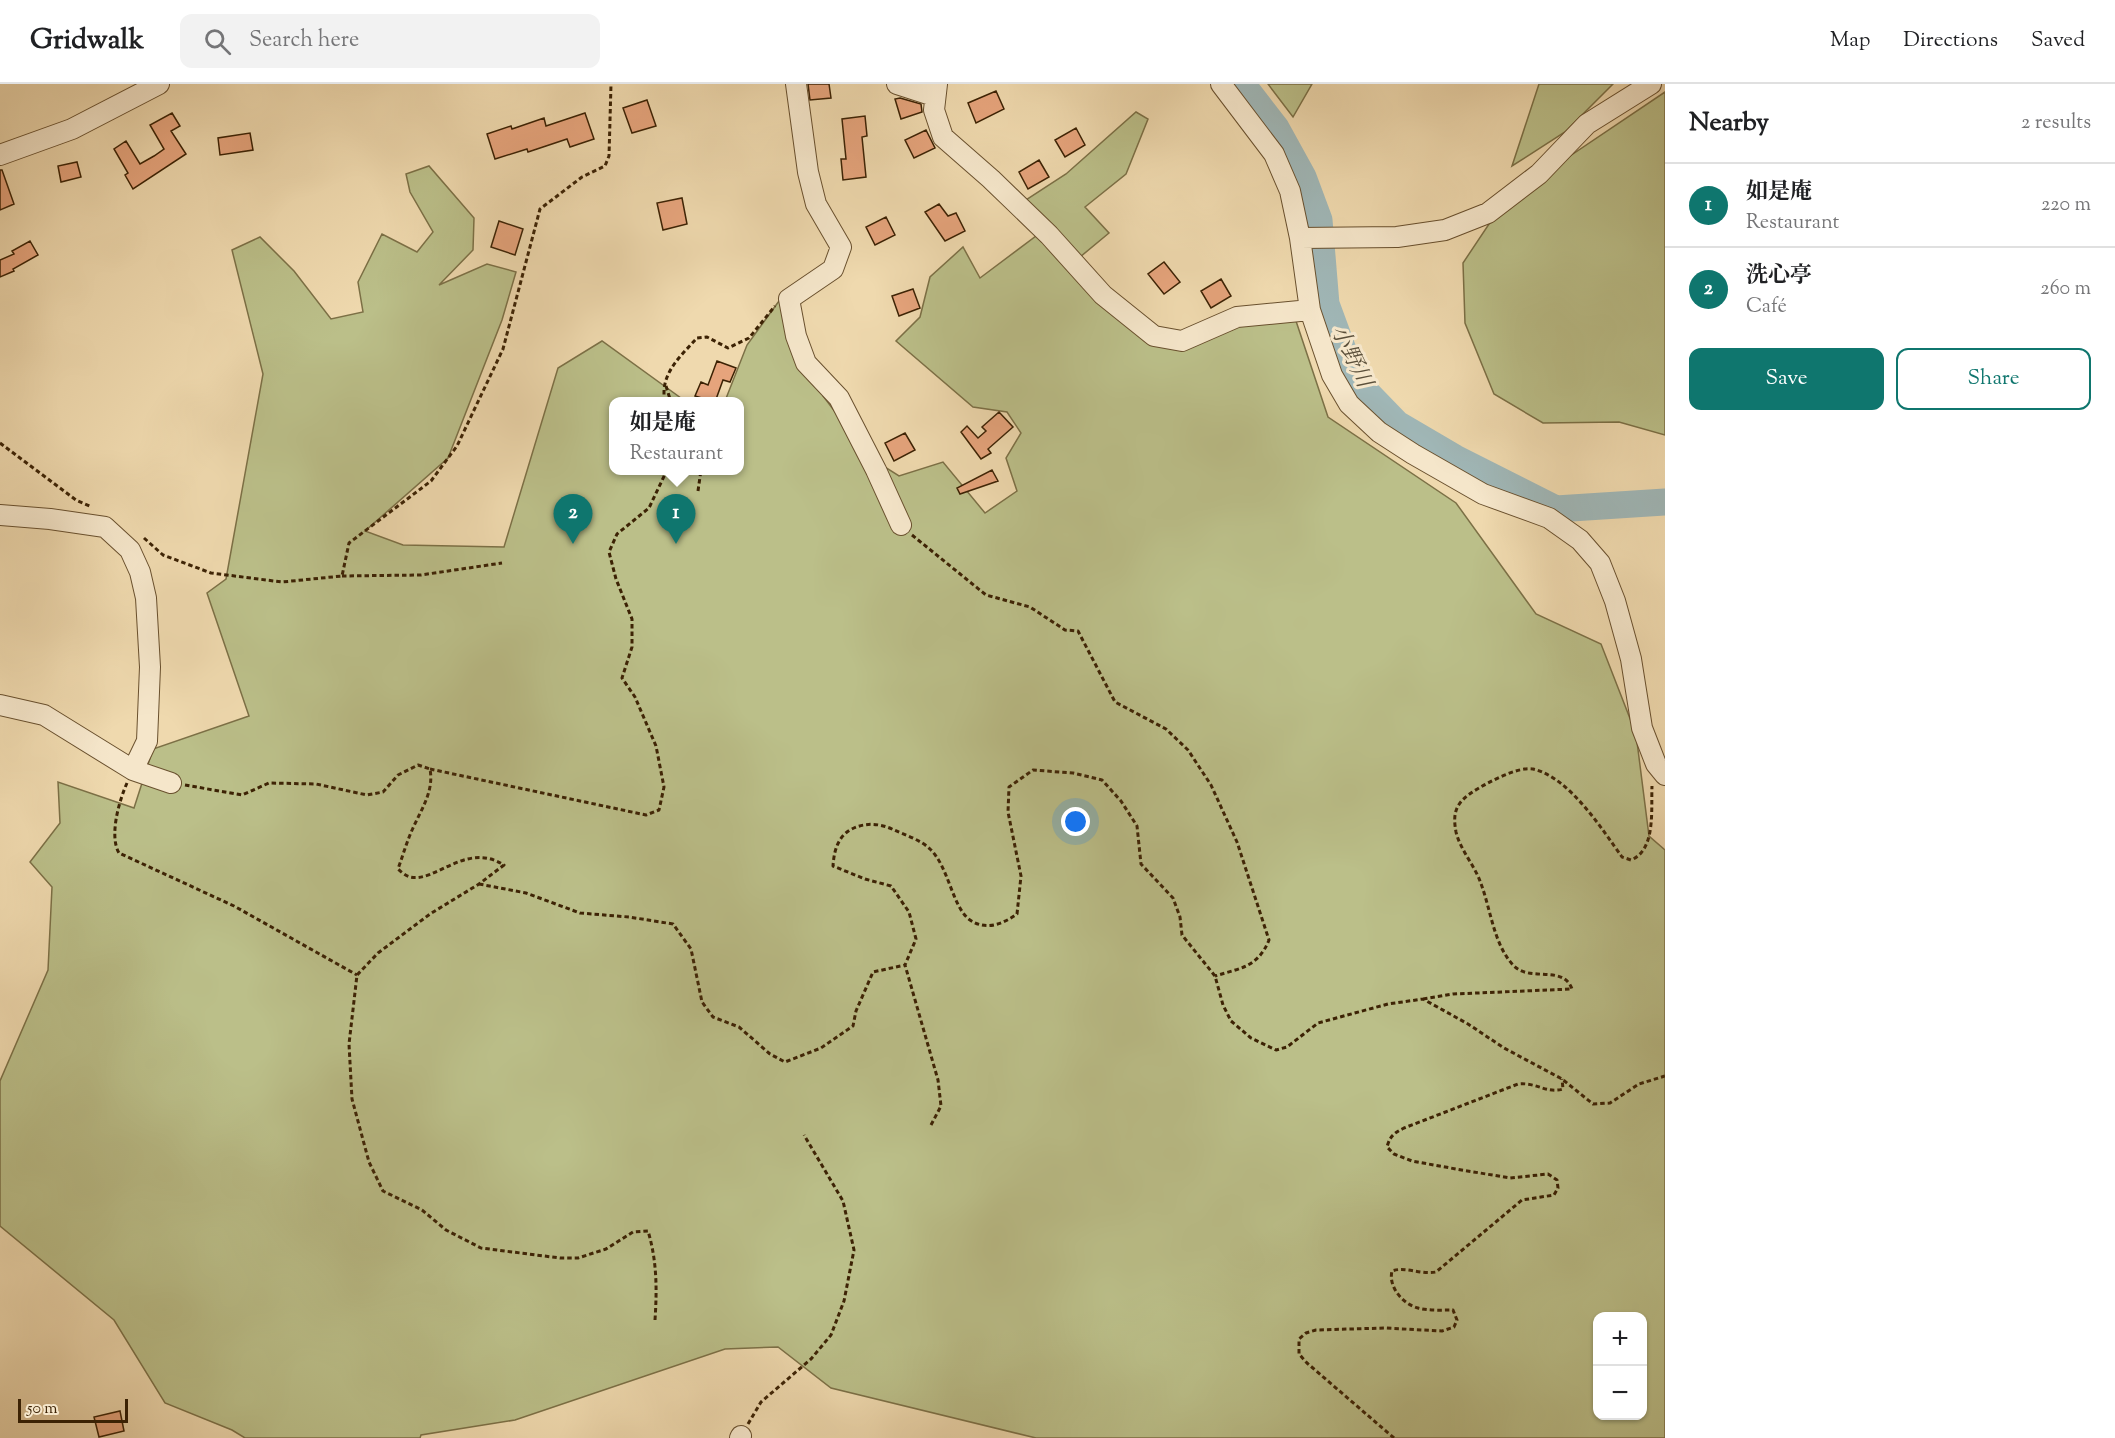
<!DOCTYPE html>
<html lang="en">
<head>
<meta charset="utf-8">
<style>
  body { margin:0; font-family:"Sorts Mill Goudy","Noto Serif JP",serif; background:#f2f2f2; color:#202124 }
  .controls { position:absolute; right:18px; bottom:18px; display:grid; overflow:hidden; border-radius:12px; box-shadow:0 2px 4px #0004 }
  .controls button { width:54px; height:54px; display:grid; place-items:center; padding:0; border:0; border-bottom:2px solid #e0e0e0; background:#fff; color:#202124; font:30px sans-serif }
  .scale { position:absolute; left:18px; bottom:15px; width:110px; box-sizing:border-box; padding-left:6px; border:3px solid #3c2204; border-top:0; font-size:16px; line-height:21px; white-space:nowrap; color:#3c2204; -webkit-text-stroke:4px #f5e6ca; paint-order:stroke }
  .you { position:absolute; left:1076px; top:738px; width:21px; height:21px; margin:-15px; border:4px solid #fff; border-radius:50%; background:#1a73e8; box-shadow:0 0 0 9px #1a73e833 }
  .badge { display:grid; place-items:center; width:39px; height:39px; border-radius:50%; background:#0f766e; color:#fff; font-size:20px; font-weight:700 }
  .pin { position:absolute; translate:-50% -50px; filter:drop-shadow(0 2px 3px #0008) }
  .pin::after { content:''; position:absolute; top:32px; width:21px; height:18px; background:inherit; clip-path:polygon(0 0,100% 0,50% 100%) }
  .popup { position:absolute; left:609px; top:313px; width:135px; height:78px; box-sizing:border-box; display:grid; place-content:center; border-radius:12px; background:#fff; filter:drop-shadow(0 2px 4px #0005); font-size:20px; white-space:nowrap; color:#757577 }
  .popup b { font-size:22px; color:#202124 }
  .popup::after { content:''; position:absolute; left:50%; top:100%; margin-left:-12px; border:12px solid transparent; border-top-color:#fff }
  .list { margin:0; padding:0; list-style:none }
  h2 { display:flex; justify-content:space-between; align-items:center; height:78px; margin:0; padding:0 24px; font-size:26px }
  h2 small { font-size:20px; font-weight:400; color:#757577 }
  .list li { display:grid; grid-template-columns:39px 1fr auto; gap:18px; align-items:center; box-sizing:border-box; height:84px; padding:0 24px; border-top:2px solid #e0e0e0 }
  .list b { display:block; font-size:22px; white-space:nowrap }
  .list p { margin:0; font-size:20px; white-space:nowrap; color:#757577 }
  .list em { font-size:20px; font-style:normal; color:#757577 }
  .actions { display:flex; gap:12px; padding:18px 24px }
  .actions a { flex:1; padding:14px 0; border:2px solid #0f766e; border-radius:12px; text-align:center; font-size:21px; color:#0f766e }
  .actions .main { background:#0f766e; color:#fff }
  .icon { flex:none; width:33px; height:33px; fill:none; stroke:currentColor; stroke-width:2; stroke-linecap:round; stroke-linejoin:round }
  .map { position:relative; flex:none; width:1665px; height:1354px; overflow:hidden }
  header { display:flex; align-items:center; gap:36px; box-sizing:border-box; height:84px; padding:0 30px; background:#fff; border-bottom:2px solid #e0e0e0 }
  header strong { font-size:28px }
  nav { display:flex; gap:33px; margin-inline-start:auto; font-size:21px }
  .search { width:420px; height:54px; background:#f2f2f2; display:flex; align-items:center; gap:15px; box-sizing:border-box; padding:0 21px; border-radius:12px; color:#757577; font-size:22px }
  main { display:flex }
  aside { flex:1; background:#fff }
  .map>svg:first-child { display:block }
  .green { fill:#bbbf89; stroke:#7c7046; stroke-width:1.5; fill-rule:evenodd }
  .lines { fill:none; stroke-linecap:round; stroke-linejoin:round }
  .river { stroke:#a0b7b7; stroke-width:27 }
  .building { fill:#e6a47c; stroke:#3c2204; stroke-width:1.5 }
  .minor-casing { stroke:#69502e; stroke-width:22 }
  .path { stroke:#3c2204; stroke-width:3; stroke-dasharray:4.5 3; stroke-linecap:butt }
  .minor { stroke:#f5e6ca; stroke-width:20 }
  .labels { text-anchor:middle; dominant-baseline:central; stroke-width:6; stroke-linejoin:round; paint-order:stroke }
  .water-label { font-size:22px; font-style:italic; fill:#5a4f3a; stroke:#f5e6ca }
</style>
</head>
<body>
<header>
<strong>Gridwalk</strong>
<div class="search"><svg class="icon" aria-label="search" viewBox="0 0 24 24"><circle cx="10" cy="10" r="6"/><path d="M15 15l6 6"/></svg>Search here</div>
<nav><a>Map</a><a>Directions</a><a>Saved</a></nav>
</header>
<main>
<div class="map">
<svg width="1665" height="1354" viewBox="0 0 1665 1354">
  <rect width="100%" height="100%" fill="#efd9ae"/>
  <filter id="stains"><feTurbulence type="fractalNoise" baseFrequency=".00333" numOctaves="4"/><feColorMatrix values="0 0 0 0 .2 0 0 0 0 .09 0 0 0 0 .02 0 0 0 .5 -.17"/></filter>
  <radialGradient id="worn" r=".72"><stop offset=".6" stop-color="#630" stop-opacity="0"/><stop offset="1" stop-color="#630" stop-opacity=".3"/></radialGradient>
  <path class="green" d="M 1268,0 L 1312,0 L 1293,33 Z
    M 1539,0 L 1613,0 L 1565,48 L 1512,82 Z
    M 1665,8 L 1665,351 L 1619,338 L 1543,339 L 1494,310 L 1465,239 L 1463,179 L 1491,137 L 1564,76 Z
    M 1136,28 L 1148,35 L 1126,90 L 1085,123 L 1109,149 L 1074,178 L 1183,263 L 1237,233 L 1296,237 L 1328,333 L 1456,419 L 1536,530 L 1601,560 L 1636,650 L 1649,752 L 1665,766 L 1665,1354 L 1036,1354 L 831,1304 L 778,1263 L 725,1265 L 515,1336 L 421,1351 L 420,1354 L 245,1354 L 232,1346 L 165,1319 L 114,1236 L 0,1142 L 0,997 L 48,886 L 52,803 L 30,778 L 60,739 L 58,698 L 134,724 L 153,665 L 249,632 L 207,509 L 226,495 L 263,290 L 232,166 L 260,153 L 294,187 L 331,235 L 363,228 L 358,198 L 382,150 L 417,168 L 433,148 L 410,108 L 406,90 L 429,82 L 474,134 L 473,166 L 439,201 L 487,180 L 516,188 L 502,236 L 448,374 L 365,447 L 403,461 L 504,463 L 558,284 L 602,257 L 685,317 L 613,318 L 613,386 L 739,386 L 739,318 L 725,317 L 747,261 L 779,217 L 790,223 L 823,312 L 869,373 L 899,392 L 943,378 L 985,429 L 1017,407 L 1006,374 L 1021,349 L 1007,328 L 973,323 L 896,257 L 920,233 L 930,193 L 963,163 L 980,194 L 1044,146 L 1018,121 L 1066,90 ZM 1598,1232 L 1642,1232 L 1642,1332 L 1598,1332 Z"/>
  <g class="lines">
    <path class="river" d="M 1242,0 L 1276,44 L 1303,93 L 1319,136 L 1326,220 L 1347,277 L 1368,310 L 1397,340 L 1455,374 L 1556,425 L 1665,418"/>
  </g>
  <path class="building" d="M 808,0 L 829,0 L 831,14 L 810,16 Z
    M 996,7 L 1004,25 L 976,39 L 968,19 Z
    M 900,14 L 921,20 L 922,28 L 901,35 L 895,15 Z
    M 647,16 L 656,42 L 632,49 L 623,24 Z
    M 172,29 L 180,42 L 171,47 L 186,70 L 133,105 L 125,91 L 128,89 L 114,65 L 126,57 L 140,80 L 154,72 L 164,65 L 150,41 Z
    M 585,29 L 594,55 L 570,63 L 567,55 L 528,68 L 527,65 L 495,75 L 487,50 L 511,42 L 512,45 L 544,34 L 546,42 Z
    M 865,32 L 867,52 L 862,53 L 866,93 L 843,96 L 841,75 L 846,75 L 842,35 Z
    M 1076,44 L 1085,61 L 1065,73 L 1055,56 Z
    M 926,46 L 935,64 L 914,74 L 905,56 Z
    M 250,49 L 253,66 L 220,71 L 218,54 Z
    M 1039,76 L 1049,93 L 1028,105 L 1019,88 Z
    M 77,78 L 81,93 L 61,98 L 58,82 Z
    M 0,86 L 2,86 L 14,120 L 0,126 Z
    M 682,114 L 687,140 L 663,146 L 657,119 Z
    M 939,120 L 948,132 L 956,129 L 965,147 L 945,157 L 925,128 Z
    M 886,133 L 895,151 L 875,161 L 866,143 Z
    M 499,137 L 523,145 L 515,171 L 491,163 Z
    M 30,157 L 38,171 L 13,185 L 14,187 L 0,193 L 0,176 L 14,170 L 12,167 Z
    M 1164,178 L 1180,198 L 1164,210 L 1148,190 Z
    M 1221,195 L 1231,212 L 1211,224 L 1201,207 Z
    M 913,205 L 920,224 L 899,232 L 892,212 Z
    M 717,277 L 736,284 L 730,298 L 723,296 L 715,318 L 695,312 L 701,298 L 708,301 Z
    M 999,328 L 1013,343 L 988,365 L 991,369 L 981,375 L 961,348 L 967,342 L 978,354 L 986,347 L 982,343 Z
    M 905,349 L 915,366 L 894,377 L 885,359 Z
    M 992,386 L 998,397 L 960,410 L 957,404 Z
    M 120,1327 L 124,1347 L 99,1353 L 94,1333 Z"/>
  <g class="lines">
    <g class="minor-casing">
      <path id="minor" d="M 796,0 L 808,88 L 816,120 L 841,163 L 833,185 L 789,215 L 796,252 L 806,279 L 839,314 L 876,386 L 901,441
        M 897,0 L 934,12
        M 937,0 L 934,26 L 943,53 L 991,95 L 1049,151 L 1103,211 L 1154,252 L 1182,257 L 1237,233 L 1310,226
        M 1221,0 L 1274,70 L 1290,107 L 1300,154 L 1310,226 L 1332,291 L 1349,320 L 1379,348 L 1413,370 L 1483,410 L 1549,434 L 1580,456 L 1600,479 L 1615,517 L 1631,575 L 1642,644 L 1656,680 L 1665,691
        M 0,71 L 72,45 L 159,0
        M 1300,154 L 1397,153 L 1445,146 L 1488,129 L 1539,90 L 1587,40 L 1651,0
        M 0,431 L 50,435 L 105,443 L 130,466 L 140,488 L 146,514 L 150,583 L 147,657 L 133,686
        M 0,621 L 44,631 L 133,686 L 171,699
        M 740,1354 L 741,1352"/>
    </g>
    <path class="path" d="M 666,302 L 670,315 L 674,318
      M 665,318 C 659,290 681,272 697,254 L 707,253 L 728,264 L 749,254 L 775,222
      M 0,359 L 76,416 L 92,423
      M 698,407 L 701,386
      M 912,451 L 986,511 L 1030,523 L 1065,546 L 1078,547 L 1115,618 L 1166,645 L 1188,666 L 1211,701 L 1237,758 L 1269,856 C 1258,883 1241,884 1215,892
      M 144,454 L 163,471 L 211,489 L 282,498 L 342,492 L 349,459 L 431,397 L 457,362 L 503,265 L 540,125 L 582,93 L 605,82 L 609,72 L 611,0
      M 342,492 L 421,491 L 502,479
      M 430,685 L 646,731 L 659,726 L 664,703 L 656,662 L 635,613 L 622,594 L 632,563 L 632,535 L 616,495 L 609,468 L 617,450 L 649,424 L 667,386
      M 127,699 C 119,717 109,752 119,769 L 234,822 L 357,891
      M 185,701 L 242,711 L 269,699 L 316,700 L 367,711 L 383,708 L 398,691 L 418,681 L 430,685 C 434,707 422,724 413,744 C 407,757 403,771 398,785 C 401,788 406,792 410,793 C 436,799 466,757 504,781 L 479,800 L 430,830 L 378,869 L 357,891 L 349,960 L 352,1015 L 369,1078 L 383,1107 L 422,1126 L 446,1146 L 481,1164 L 560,1174 L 578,1174 L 606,1165 L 633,1148 L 648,1147 C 657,1177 657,1205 655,1236
      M 479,800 L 526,809 L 580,829 L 629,833 L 673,840 L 691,865 L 702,918 L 713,933 L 739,943 L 770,970 L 785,978 L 821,964 L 853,942 L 856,927 L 873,888 L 905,881
      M 1423,915 L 1453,910 L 1572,905 C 1563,880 1529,899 1513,881 C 1493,859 1491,825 1480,797 C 1474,781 1460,765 1456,748 C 1452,727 1457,718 1474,707 C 1487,699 1518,682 1533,685 C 1569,693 1602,745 1622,773 L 1631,776 C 1656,766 1651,726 1652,702
      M 931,1041 L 941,1022 L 938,996 L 905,881 L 916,855 L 909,828 L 891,802 L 865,795 L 833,782 C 834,768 837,754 850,746 C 864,738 880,739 894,746 C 905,751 921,756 930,765 C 949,783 952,823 970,836 C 986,847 1003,840 1017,830 L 1021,792 L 1008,728 L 1009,703 L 1033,686 L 1073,689 L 1102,696 L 1121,717 L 1137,742 L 1141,780 L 1173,814 L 1180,833 L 1182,851 L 1215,892 L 1223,921 L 1231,937 L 1251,954 L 1276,966 L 1287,963 L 1318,939 L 1388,920 L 1423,915 L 1468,940 L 1504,964 L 1562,995 L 1593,1020 L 1610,1019 L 1639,1000 L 1665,992
      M 748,1340 L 761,1318 L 811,1275 L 831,1251 L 844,1217 L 854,1166 L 843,1117 L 804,1051
      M 1394,1354 L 1307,1279 L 1299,1270 L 1299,1255 L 1306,1249 L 1316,1246 L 1385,1244 L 1442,1247 L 1454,1243 L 1457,1236 L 1453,1226 C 1442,1226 1429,1227 1418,1224 C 1403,1220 1388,1203 1392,1187 C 1406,1182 1420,1191 1436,1188 L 1522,1116 L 1554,1111 L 1558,1104 L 1557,1096 L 1548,1090 L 1510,1094 L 1456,1085 L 1412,1077 L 1394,1070 L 1387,1063 C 1390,1052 1394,1049 1404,1044 L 1518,1000 C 1537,998 1546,1010 1563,1005 L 1562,995"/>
    <use href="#minor" class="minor"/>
  </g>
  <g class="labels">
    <g class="water-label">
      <text transform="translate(1350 273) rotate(64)">小野川</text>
    </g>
  </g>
  <rect width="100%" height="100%" filter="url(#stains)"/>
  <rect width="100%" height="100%" fill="url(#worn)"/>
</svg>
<div class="controls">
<button>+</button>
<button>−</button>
</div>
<div class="scale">50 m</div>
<div class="you"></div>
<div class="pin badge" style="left:676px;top:460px">1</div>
<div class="popup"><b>如是庵</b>Restaurant</div>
<div class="pin badge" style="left:573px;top:460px">2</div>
</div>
<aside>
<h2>Nearby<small>2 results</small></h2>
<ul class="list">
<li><span class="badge">1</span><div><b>如是庵</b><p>Restaurant</p></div><em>220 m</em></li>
<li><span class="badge">2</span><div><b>洗心亭</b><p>Café</p></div><em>260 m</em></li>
</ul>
<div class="actions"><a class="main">Save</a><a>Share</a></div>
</aside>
</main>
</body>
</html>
